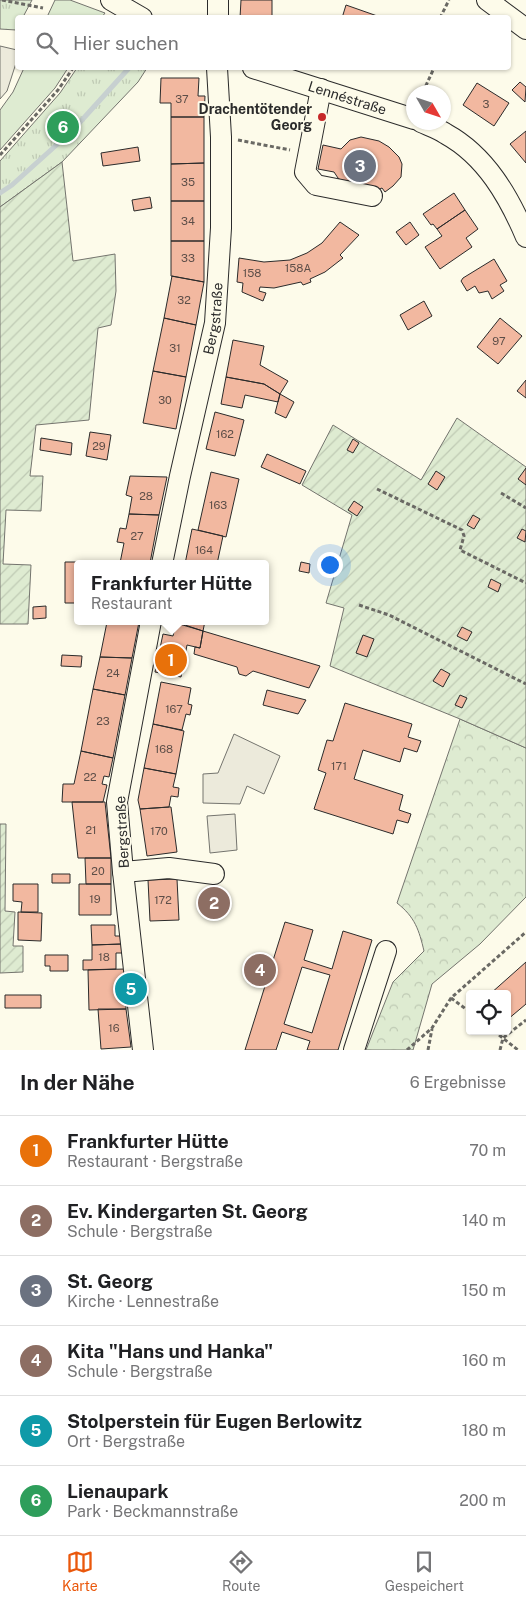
<!DOCTYPE html>
<html lang="de">
<head>
<meta charset="utf-8">
<style>
  body { margin:0; font-family:"Public Sans",sans-serif; background:#f6f6f6; color:#202124 }
  .controls { position:absolute; right:15px; bottom:15px; display:grid; overflow:hidden; border-radius:5px; box-shadow:0 1px 4px #0004 }
  .controls button { width:45px; height:45px; display:grid; place-items:center; padding:0; border:0; border-bottom:1px solid #e0e0e0; background:#fff; color:#202124; font:25px sans-serif }
  .compass { position:absolute; left:406px; top:85px; width:45px; height:45px; border-radius:50%; background:#fff; box-shadow:0 1px 4px #0004; rotate:129deg }
  .you { position:absolute; left:329px; top:564px; width:18px; height:18px; margin:-12px; border:4px solid #fff; border-radius:50%; background:#1a73e8; box-shadow:0 0 0 8px #1a73e833 }
  .badge { display:grid; place-items:center; width:32px; height:32px; border-radius:50%; background:#ea580c; color:#fff; font-size:16px; font-weight:700 }
  .pin { position:absolute; translate:-50% -50%; border:2px solid #fff; box-shadow:0 1px 5px #0006 }
  .popup { position:absolute; left:74px; top:560px; width:195px; height:65px; box-sizing:border-box; display:grid; place-content:center; border-radius:5px; background:#fff; filter:drop-shadow(0 1px 4px #0005); font-size:16px; white-space:nowrap; color:#757577 }
  .popup b { font-size:19px; color:#202124 }
  .popup::after { content:''; position:absolute; left:50%; top:100%; margin-left:-10px; border:10px solid transparent; border-top-color:#fff }
  .list { margin:0; padding:0; list-style:none }
  h2 { display:flex; justify-content:space-between; align-items:center; height:65px; margin:0; padding:0 20px; font-size:21px }
  h2 small { font-size:16px; font-weight:400; color:#757577 }
  .list li { display:grid; grid-template-columns:32px 1fr auto; gap:15px; align-items:center; box-sizing:border-box; height:70px; padding:0 20px; border-top:1px solid #e0e0e0 }
  .list b { display:block; font-size:19px; white-space:nowrap }
  .list p { margin:0; font-size:16px; white-space:nowrap; color:#757577 }
  .list em { font-size:16px; font-style:normal; color:#757577 }
  .icon { flex:none; width:28px; height:28px; fill:none; stroke:currentColor; stroke-width:2; stroke-linecap:round; stroke-linejoin:round }
  .map { position:relative; flex:none; width:526px; height:1050px; overflow:hidden }
  .search { position:absolute; background:#fff; box-shadow:0 1px 4px #0004; left:15px; right:15px; top:15px; height:55px; display:flex; align-items:center; gap:12px; box-sizing:border-box; padding:0 18px; border-radius:5px; color:#757577; font-size:19px }
  .sheet { height:485px; background:#fff }
  nav { display:flex; justify-content:space-around; align-items:center; box-sizing:border-box; height:70px; border-top:1px solid #e0e0e0; background:#fff; font-size:14px; color:#757577 }
  nav a { display:grid; justify-items:center; gap:2px }
  nav .on { color:#ea580c }
  .map>svg:first-child { display:block }
  .grass { fill:#deebd1; stroke:#74746e }
  .forest { fill:url(#forest-crowns); stroke:#74746e }
  .park { fill:url(#park-tufts); stroke:#74746e }
  .garden { fill:url(#garden-furrows); stroke:#74746e }
  .parking { fill:#eceadb; stroke:#74746e }
  .lines { fill:none; stroke-linecap:round; stroke-linejoin:round }
  .stream { stroke:#c7d0d0; stroke-width:5 }
  .building { fill:#f2b8a0; stroke:#2b2b2b; fill-rule:evenodd }
  .minor-casing { stroke:#2b2b2b; stroke-width:22 }
  .path { stroke:#6a6964; stroke-width:3; stroke-dasharray:4 2.5; stroke-linecap:butt }
  .minor { stroke:#fdfbea; stroke-width:20 }
  .poi-dot { fill:#c62828; stroke:#fdfbea; stroke-width:2 }
  .labels { text-anchor:middle; dominant-baseline:central; stroke-width:4; stroke-linejoin:round; paint-order:stroke }
  .number-label { font-size:11px; fill:#5d4e48 }
  .street-label { font-size:14px; fill:#2b2b2b; stroke:#fdfbea }
  .poi-label { font-size:14px; font-weight:bold; fill:#2b2b2b; stroke:#fdfbea; text-anchor:end }
</style>
</head>
<body>
<div class="map">
<svg width="526" height="1050" viewBox="0 0 526 1050">
  <defs>
    <pattern id="forest-crowns" width="20" height="18" patternUnits="userSpaceOnUse" patternTransform="scale(1.25)"><rect width="20" height="18" fill="#deebd1"/><path d="M2 6a3 3 0 1 1 6 0M12 15a3 3 0 1 1 6 0" fill="none" stroke="#bfcab4"/></pattern>
    <pattern id="park-tufts" width="24" height="20" patternUnits="userSpaceOnUse" patternTransform="scale(1.25)"><rect width="24" height="20" fill="#deebd1"/><path d="M3 7l-1-3M5 7V3M7 7l1-3M15 17l-1-3M17 17v-4M19 17l1-3" fill="none" stroke="#bfcab4"/></pattern>
    <pattern id="garden-furrows" width="10" height="10" patternUnits="userSpaceOnUse" patternTransform="scale(1.25)"><rect width="10" height="10" fill="#deebd1"/><path d="M-1 1l2-2M0 10L10 0M9 11l2-2" fill="none" stroke="#bfcab4"/></pattern>
  </defs>
  <rect width="100%" height="100%" fill="#fdfbea"/>
  <path class="grass" d="M 55,0 L 70,0 L 105,13 L 102,17 L 47,17 Z
    M 24,68 L 68,68 L 55,88 L 0,150 L 0,110 L 13,92 Z"/>
  <path class="forest" d="M 460,719 L 526,748 L 526,897 L 480,944 L 432,984 L 413,1050 L 366,1050 L 393,982 L 424,951 C 419,930 415,917 397,903 Z"/>
  <path class="park" d="M 0,0 L 32,0 L 23,17 L 18,18 L 16,30 L 0,29 Z
    M 77,68 L 147,68 L 138,82 L 62,162 L 0,207 L 0,161 L 60,93 Z"/>
  <path class="garden" d="M 62,162 L 73,261 L 115,254 L 116,291 L 111,325 L 98,328 L 89,420 L 36,425 L 30,476 L 43,476 L 41,511 L 6,510 L 3,564 L 31,565 L 28,624 L 0,624 L 0,207 Z
    M 457,418 L 526,467 L 526,748 L 460,719 L 330,666 L 344,608 L 326,603 L 352,515 L 302,485 L 333,425 L 421,480 Z
    M 0,824 L 6,824 L 5,911 L 15,912 L 13,946 L 23,946 L 23,972 L 0,973 Z"/>
  <path class="parking" d="M 0,46 L 17,50 L 18,57 L 7,91 L 0,99 Z
    M 234,734 L 280,756 L 264,794 L 247,786 L 240,804 L 203,803 L 203,774 L 218,773 Z
    M 235,814 L 237,850 L 210,853 L 207,816 Z"/>
  <g class="lines">
    <path class="stream" d="M 0,193 L 12,185 L 72,131 L 129,68"/>
  </g>
  <path class="building" d="M 241,0 L 272,0 L 272,16 L 274,18 L 240,18 Z
    M 346,5 L 383,18 L 342,18 Z
    M 161,78 L 199,78 L 198,96 L 205,96 L 204,117 L 171,117 L 171,103 L 160,103 Z
    M 520,82 L 526,87 L 525,102 L 512,90 Z
    M 477,83 L 509,103 L 494,126 L 463,105 Z
    M 171,117 L 204,117 L 204,163 L 171,164 Z
    M 526,131 L 526,163 L 510,144 Z
    M 361,137 L 379,141 L 389,147 L 399,157 L 402,164 L 401,177 L 393,186 L 385,192 L 382,188 L 375,191 L 344,183 L 338,178 L 334,172 L 318,169 L 323,145 L 341,149 L 350,140 Z
    M 138,147 L 140,161 L 103,166 L 101,153 Z
    M 204,163 L 204,201 L 171,201 L 171,164 Z
    M 454,193 L 465,210 L 437,229 L 433,224 L 431,225 L 423,214 Z
    M 150,197 L 152,208 L 134,211 L 132,200 Z
    M 171,201 L 204,201 L 204,241 L 171,241 Z
    M 465,210 L 478,229 L 466,238 L 472,247 L 440,269 L 425,247 L 442,236 L 437,229 Z
    M 340,222 L 359,235 L 340,255 L 343,258 L 325,272 L 310,279 L 311,282 L 303,285 L 301,282 L 274,288 L 260,287 L 259,291 L 266,293 L 263,301 L 242,292 L 243,283 L 237,282 L 239,258 L 264,262 L 290,260 L 307,253 L 322,243 Z
    M 410,222 L 419,235 L 406,245 L 396,232 Z
    M 171,241 L 204,241 L 204,282 L 171,276 Z
    M 494,259 L 507,281 L 500,285 L 504,291 L 492,299 L 488,291 L 479,293 L 475,286 L 467,291 L 461,281 L 463,278 Z
    M 172,276 L 204,282 L 196,325 L 164,318 Z
    M 424,301 L 432,316 L 408,330 L 400,315 Z
    M 164,318 L 196,325 L 186,377 L 153,371 Z
    M 500,318 L 522,336 L 498,364 L 477,347 Z
    M 233,340 L 264,346 L 260,365 L 288,381 L 280,394 L 264,384 L 226,377 Z
    M 153,371 L 186,377 L 176,429 L 143,423 Z
    M 226,377 L 264,384 L 280,394 L 278,402 L 245,395 L 242,408 L 221,404 Z
    M 526,380 L 526,398 L 517,391 Z
    M 280,394 L 294,402 L 286,418 L 275,413 Z
    M 215,412 L 244,420 L 235,456 L 206,449 Z
    M 90,432 L 111,435 L 107,460 L 86,456 Z
    M 41,438 L 72,443 L 71,455 L 40,450 Z
    M 353,439 L 359,443 L 353,453 L 347,450 Z
    M 267,454 L 306,471 L 300,484 L 261,467 Z
    M 526,468 L 526,485 L 518,479 Z
    M 436,471 L 445,477 L 437,490 L 428,484 Z
    M 211,472 L 239,479 L 226,537 L 198,530 Z
    M 130,476 L 167,477 L 159,515 L 129,514 L 132,497 L 126,495 Z
    M 354,501 L 363,507 L 357,516 L 348,510 Z
    M 129,514 L 159,515 L 150,563 L 120,563 L 124,543 L 117,542 L 120,528 L 126,529 Z
    M 473,515 L 480,519 L 474,529 L 467,525 Z
    M 192,529 L 223,536 L 217,564 L 185,564 Z
    M 522,529 L 526,531 L 525,542 L 517,538 Z
    M 65,562 L 78,562 L 77,603 L 65,603 Z
    M 301,562 L 310,564 L 309,573 L 299,571 Z
    M 491,579 L 501,584 L 498,592 L 488,587 Z
    M 46,606 L 46,618 L 33,619 L 33,607 Z
    M 173,621 L 205,621 L 203,631 Z
    M 107,622 L 139,622 L 132,658 L 100,657 Z
    M 176,623 L 203,631 L 200,648 L 187,645 L 181,677 L 155,672 L 163,634 L 173,636 Z
    M 462,627 L 472,632 L 467,641 L 457,636 Z
    M 203,631 L 320,666 L 309,688 L 253,671 L 246,676 L 239,674 L 237,667 L 194,654 L 195,647 L 200,648 Z
    M 363,635 L 374,639 L 367,657 L 356,653 Z
    M 62,655 L 82,656 L 81,667 L 61,666 Z
    M 100,657 L 132,658 L 125,695 L 93,689 Z
    M 441,669 L 450,674 L 443,687 L 433,681 Z
    M 161,682 L 191,688 L 188,704 L 192,705 L 190,715 L 186,714 L 182,730 L 153,724 Z
    M 93,689 L 125,695 L 113,758 L 81,751 Z
    M 267,690 L 306,700 L 298,714 L 263,705 Z
    M 460,695 L 467,698 L 462,708 L 455,705 Z
    M 345,703 L 412,724 L 408,737 L 421,741 L 417,752 L 404,748 L 400,762 L 363,750 L 354,779 L 403,795 L 399,810 L 411,814 L 408,823 L 397,820 L 393,834 L 314,809 L 326,773 L 318,770 L 327,740 L 333,741 Z
    M 153,724 L 184,731 L 176,774 L 144,768 Z
    M 81,751 L 113,758 L 109,777 L 104,776 L 102,784 L 107,785 L 103,802 L 62,802 L 63,784 L 74,784 Z
    M 144,768 L 176,774 L 173,787 L 179,788 L 178,797 L 171,796 L 169,807 L 140,809 L 138,800 Z
    M 72,802 L 105,802 L 111,858 L 78,858 Z
    M 169,807 L 171,807 L 177,852 L 147,856 L 140,809 Z
    M 85,858 L 111,858 L 111,884 L 86,884 Z
    M 52,874 L 70,874 L 70,883 L 52,883 Z
    M 177,879 L 179,920 L 150,921 L 148,880 Z
    M 13,884 L 38,884 L 38,912 L 21,912 L 22,902 L 13,901 Z
    M 79,884 L 111,884 L 111,915 L 79,915 Z
    M 18,912 L 42,913 L 41,941 L 18,940 Z
    M 285,922 L 313,930 L 304,960 L 332,969 L 343,931 L 372,940 L 338,1050 L 307,1050 L 310,1041 L 282,1032 L 276,1050 L 245,1050 ZM 302,967 L 330,975 L 312,1033 L 284,1024 Z
    M 91,925 L 115,925 L 115,936 L 122,936 L 122,944 L 92,945 Z
    M 122,944 L 122,953 L 116,953 L 116,969 L 83,970 L 83,960 L 92,960 L 92,945 Z
    M 45,955 L 68,955 L 68,971 L 50,971 L 50,966 L 45,966 Z
    M 526,962 L 526,1004 L 507,1020 L 507,994 L 490,994 Z
    M 125,969 L 126,1009 L 89,1010 L 88,970 Z
    M 5,995 L 41,995 L 41,1008 L 5,1008 Z
    M 98,1009 L 126,1009 L 131,1047 L 101,1049 Z"/>
  <g class="lines">
    <g class="minor-casing">
      <g id="minor">
        <path d="M 111,0 L 142,18"/>
        <path d="M 487,0 L 526,29"/>
        <path d="M 218,18 L 218,0"/>
        <path id="s1" d="M 253,68 L 414,119"/>
        <path d="M 321,89 L 305,172 L 316,185 L 372,196"/>
        <path d="M 421,122 C 430,126 439,129 446,134 C 486,156 509,197 526,237"/>
        <path id="s2" d="M 162,564 L 180,476 L 215,323 L 221,228 L 221,137 L 217,68"/>
        <path d="M 123,872 L 169,868 L 214,874"/>
        <path d="M 143,1050 L 123,872 L 117,802 L 151,621"/>
        <path d="M 354,1050 L 386,951"/>
      </g>
    </g>
    <path class="path" d="M 2,0 L 43,8
      M 440,18 L 449,0
      M 423,92 L 434,68
      M 238,140 L 290,150
      M 0,155 L 58,90 L 73,68
      M 377,489 L 462,530 L 464,536 L 460,550 L 526,583
      M 501,493 L 526,508
      M 359,605 L 389,615 L 526,684
      M 451,998 L 470,1012
      M 494,1031 L 518,1050
      M 407,1050 L 432,1028 L 451,998 L 526,932
      M 428,1050 L 432,1029
      M 500,1050 L 503,1038 L 526,1020"/>
    <use href="#minor" class="minor"/>
  </g>
  <circle class="poi-dot" cx="322" cy="117" r="5"/>
  <g class="labels">
    <g class="number-label">
      <text x="182" y="99">37</text>
      <text x="486" y="104">3</text>
      <text x="188" y="182">35</text>
      <text x="188" y="221">34</text>
      <text x="188" y="258">33</text>
      <text x="298" y="268">158A</text>
      <text x="252" y="273">158</text>
      <text x="184" y="300">32</text>
      <text x="499" y="341">97</text>
      <text x="175" y="348">31</text>
      <text x="165" y="400">30</text>
      <text x="225" y="434">162</text>
      <text x="99" y="446">29</text>
      <text x="146" y="496">28</text>
      <text x="218" y="505">163</text>
      <text x="137" y="536">27</text>
      <text x="204" y="550">164</text>
      <text x="113" y="673">24</text>
      <text x="174" y="709">167</text>
      <text x="103" y="721">23</text>
      <text x="164" y="749">168</text>
      <text x="339" y="766">171</text>
      <text x="90" y="777">22</text>
      <text x="91" y="830">21</text>
      <text x="159" y="831">170</text>
      <text x="98" y="871">20</text>
      <text x="95" y="899">19</text>
      <text x="163" y="900">172</text>
      <text x="104" y="957">18</text>
      <text x="114" y="1028">16</text>
    </g>
    <g class="street-label">
      <text stroke="none"><textPath href="#s1" startOffset="99">Lennéstraße</textPath></text>
      <text stroke="none"><textPath href="#s2" startOffset="251">Bergstraße</textPath></text>
      <text transform="translate(122 832) rotate(-93)">Bergstraße</text>
    </g>
    <g class="poi-label">
      <text x="312" y="109">Drachentötender<tspan x="312" dy="16">Georg</tspan></text>
    </g>
  </g>
</svg>
<div class="controls">
<button><svg class="icon" aria-label="locate" viewBox="0 0 24 24"><circle cx="12" cy="12" r="6"/><path d="M12 2v4M12 18v4M2 12h4M18 12h4"/></svg></button>
</div>
<svg class="compass" viewBox="-18 -18 36 36"><path d="M0-13l5 13h-10z" fill="#e53935"/><path d="M0 13l5-13h-10z" fill="#757577"/></svg>
<div class="you"></div>
<div class="pin badge" style="left:171px;top:660px;background:#e8710a">1</div>
<div class="popup"><b>Frankfurter Hütte</b>Restaurant</div>
<div class="pin badge" style="left:214px;top:903px;background:#8d6e63">2</div>
<div class="pin badge" style="left:360px;top:166px;background:#6b7280">3</div>
<div class="pin badge" style="left:260px;top:970px;background:#8d6e63">4</div>
<div class="pin badge" style="left:131px;top:989px;background:#0f9aa8">5</div>
<div class="pin badge" style="left:63px;top:127px;background:#2e9e5b">6</div>
<div class="search"><svg class="icon" aria-label="search" viewBox="0 0 24 24"><circle cx="10" cy="10" r="6"/><path d="M15 15l6 6"/></svg>Hier suchen</div>
</div>
<section class="sheet">
<h2>In der Nähe<small>6 Ergebnisse</small></h2>
<ul class="list">
<li><span class="badge" style="background:#e8710a">1</span><div><b>Frankfurter Hütte</b><p>Restaurant · Bergstraße</p></div><em>70 m</em></li>
<li><span class="badge" style="background:#8d6e63">2</span><div><b>Ev. Kindergarten St. Georg</b><p>Schule · Bergstraße</p></div><em>140 m</em></li>
<li><span class="badge" style="background:#6b7280">3</span><div><b>St. Georg</b><p>Kirche · Lennestraße</p></div><em>150 m</em></li>
<li><span class="badge" style="background:#8d6e63">4</span><div><b>Kita &quot;Hans und Hanka&quot;</b><p>Schule · Bergstraße</p></div><em>160 m</em></li>
<li><span class="badge" style="background:#0f9aa8">5</span><div><b>Stolperstein für Eugen Berlowitz</b><p>Ort · Bergstraße</p></div><em>180 m</em></li>
<li><span class="badge" style="background:#2e9e5b">6</span><div><b>Lienaupark</b><p>Park · Beckmannstraße</p></div><em>200 m</em></li>
</ul>
</section>
<nav>
<a class="on"><svg class="icon" aria-label="map" viewBox="0 0 24 24"><path d="M3 6l6-2 6 2 6-2v14l-6 2-6-2-6 2zM9 4v14M15 6v14"/></svg>Karte</a>
<a><svg class="icon" aria-label="directions" viewBox="0 0 24 24"><path d="M12 3l9 9-9 9-9-9zM9 14v-3h6M13 9l2 2-2 2"/></svg>Route</a>
<a><svg class="icon" aria-label="saved" viewBox="0 0 24 24"><path d="M7 4h10v16l-5-4-5 4z"/></svg>Gespeichert</a>
</nav>
</body>
</html>
